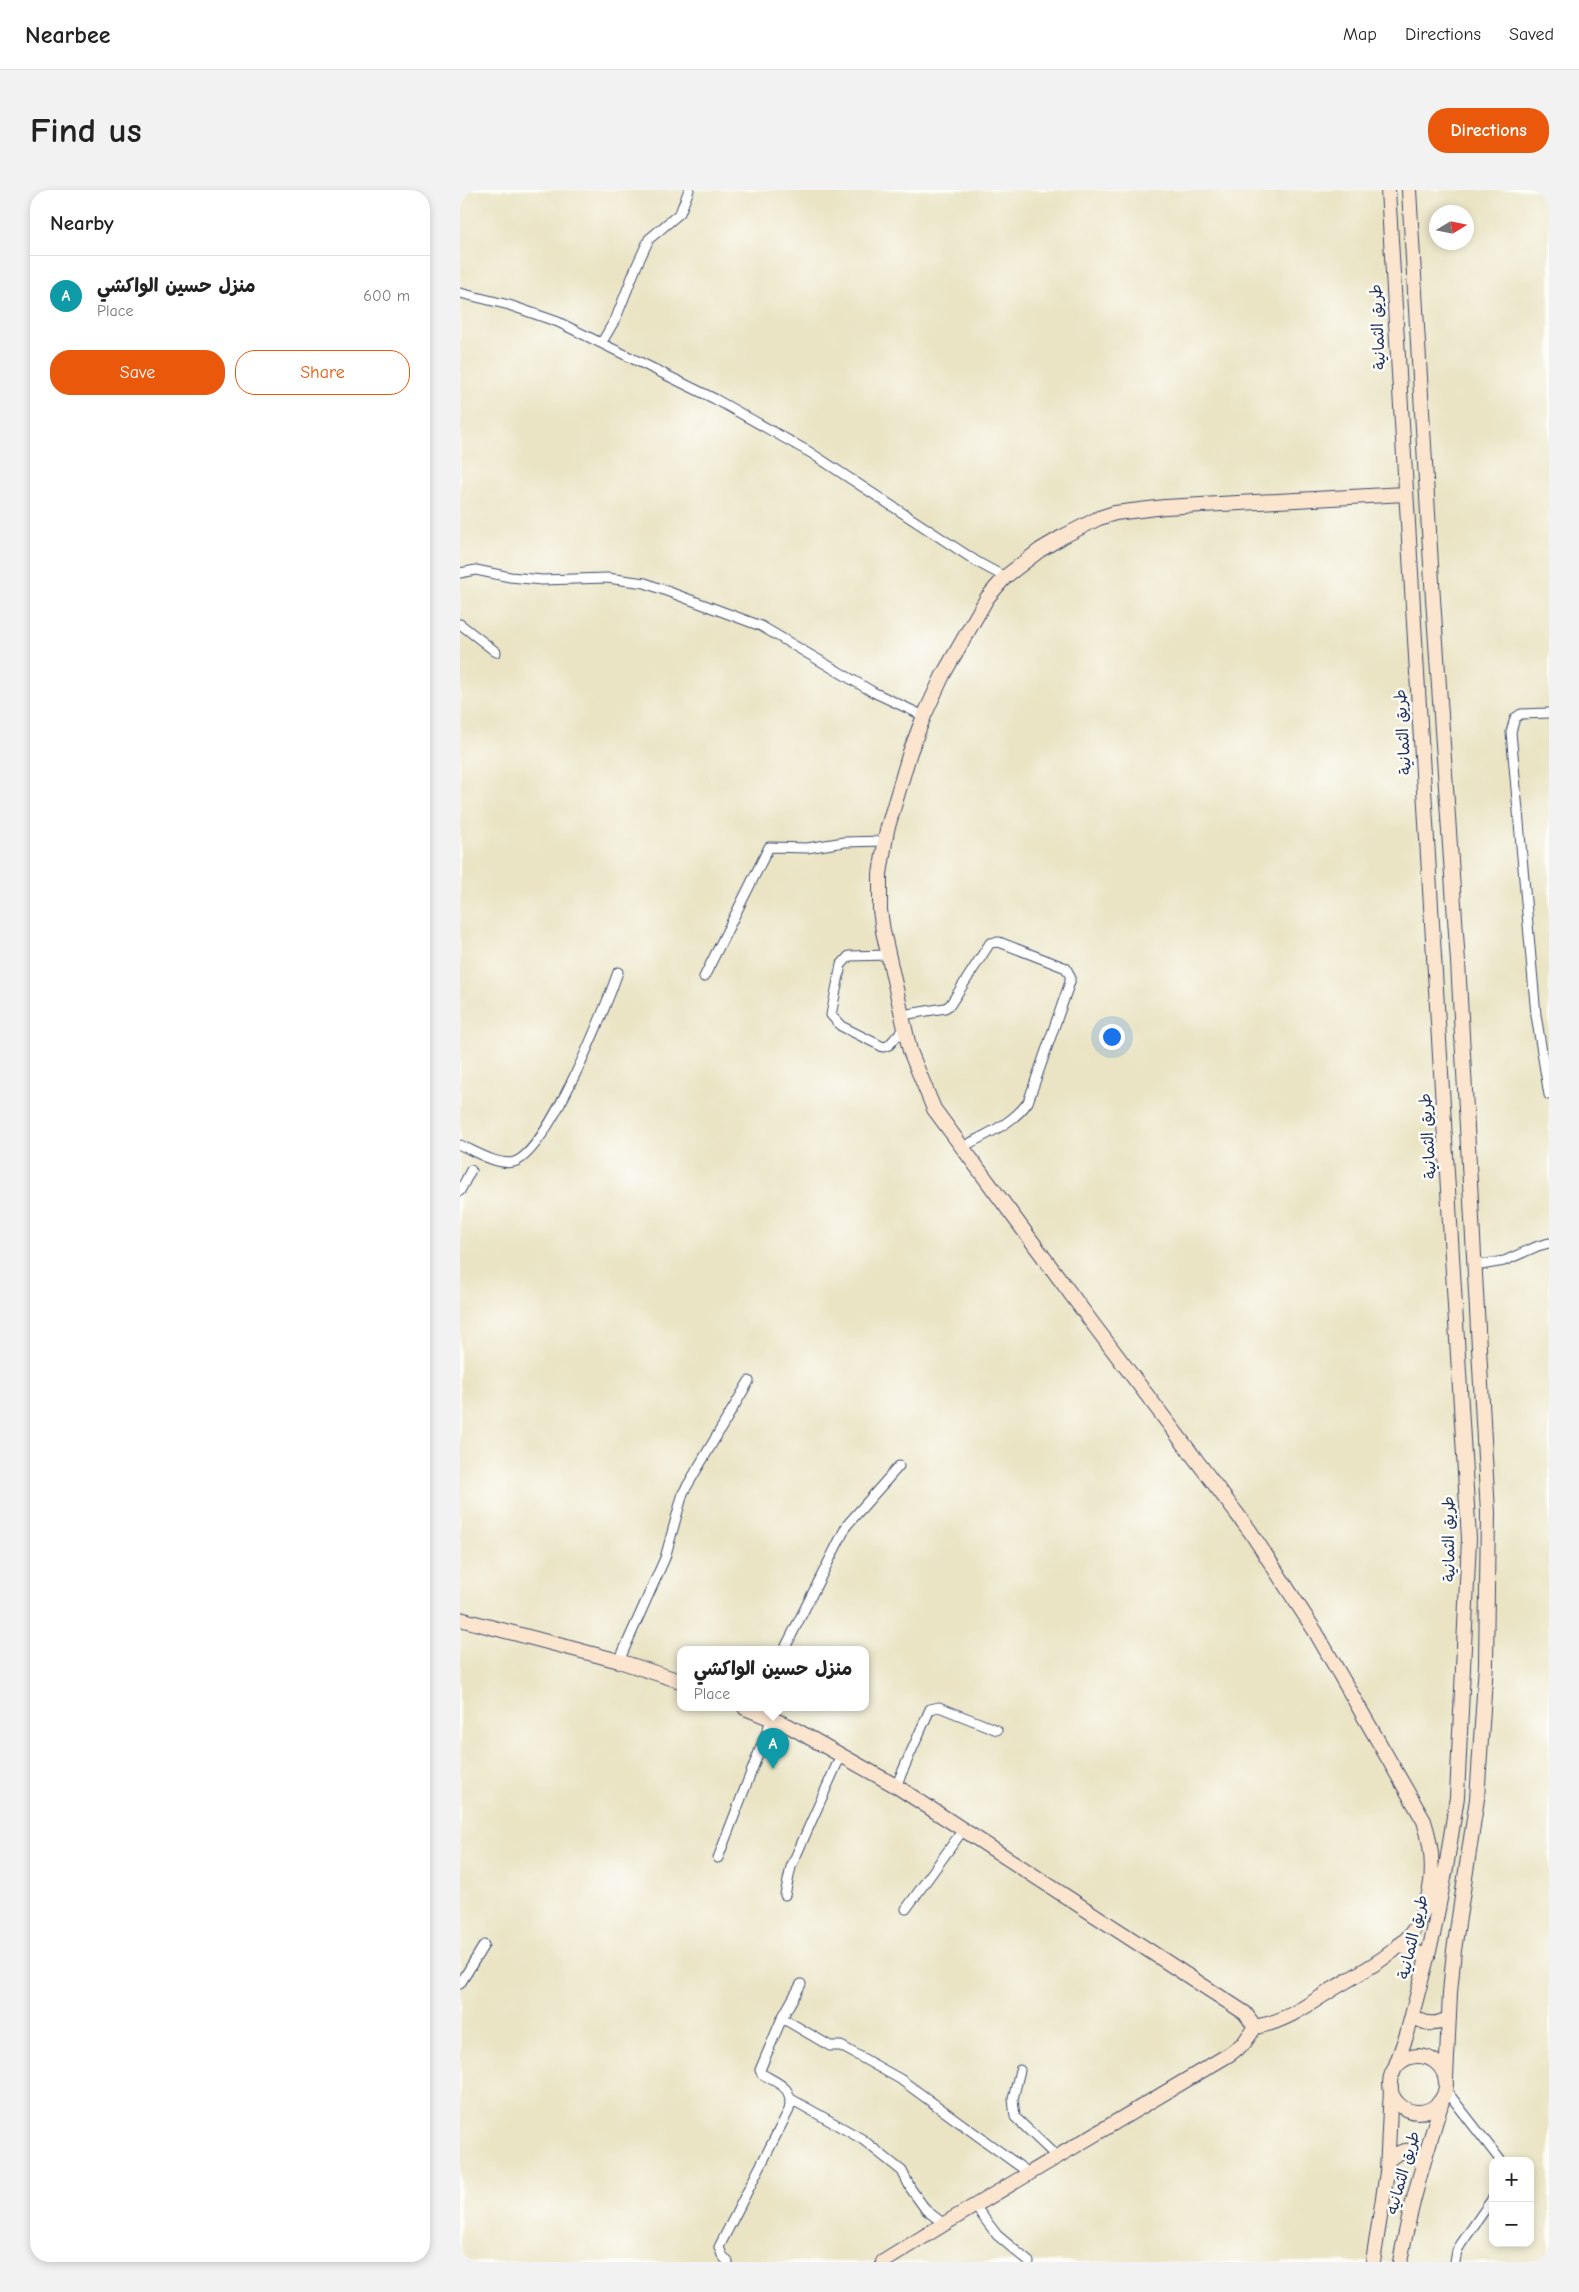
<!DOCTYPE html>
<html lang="en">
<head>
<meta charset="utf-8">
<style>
  body { margin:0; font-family:"Comic Neue","Playpen Sans Arabic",sans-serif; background:#f2f2f2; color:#222 }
  .controls { position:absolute; right:15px; bottom:15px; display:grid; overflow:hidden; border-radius:10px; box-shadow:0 2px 8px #0003 }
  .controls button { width:45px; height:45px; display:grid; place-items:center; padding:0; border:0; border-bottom:1px solid #e0e0e0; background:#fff; color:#222; font:25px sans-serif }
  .compass { position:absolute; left:969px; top:15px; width:45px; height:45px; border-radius:50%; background:#fff; box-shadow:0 2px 8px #0003; rotate:80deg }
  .you { position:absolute; left:651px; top:846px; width:18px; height:18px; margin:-12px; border:4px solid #fff; border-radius:50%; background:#1a73e8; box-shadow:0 0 0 8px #1a73e833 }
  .badge { display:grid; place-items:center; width:32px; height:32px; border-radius:50%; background:#ea580c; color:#fff; font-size:16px; font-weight:700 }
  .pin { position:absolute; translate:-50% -41px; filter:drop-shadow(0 1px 2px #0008) }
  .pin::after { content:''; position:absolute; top:26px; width:18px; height:15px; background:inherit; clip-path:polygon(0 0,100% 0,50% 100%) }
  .popup { position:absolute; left:217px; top:1456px; width:192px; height:65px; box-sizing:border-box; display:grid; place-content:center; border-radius:10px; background:#fff; filter:drop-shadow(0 1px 4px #0005); font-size:16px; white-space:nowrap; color:#767676 }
  .popup b { font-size:19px; color:#222 }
  .popup::after { content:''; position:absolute; left:50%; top:100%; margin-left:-10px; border:10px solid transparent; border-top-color:#fff }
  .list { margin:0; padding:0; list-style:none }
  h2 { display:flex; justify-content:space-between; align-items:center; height:65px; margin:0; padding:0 20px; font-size:21px }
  h2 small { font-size:16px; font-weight:400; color:#767676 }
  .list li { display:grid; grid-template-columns:32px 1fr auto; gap:15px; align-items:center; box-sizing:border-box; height:80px; padding:0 20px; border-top:1px solid #e0e0e0 }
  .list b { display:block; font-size:19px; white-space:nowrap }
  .list p { margin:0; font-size:16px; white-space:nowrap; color:#767676 }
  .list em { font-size:16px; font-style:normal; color:#767676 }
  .actions { display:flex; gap:10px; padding:15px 20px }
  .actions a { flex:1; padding:11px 0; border:1px solid #ea580c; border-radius:20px; text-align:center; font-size:18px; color:#ea580c }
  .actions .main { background:#ea580c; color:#fff }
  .map { position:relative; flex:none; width:1089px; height:2072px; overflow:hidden; border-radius:20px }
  header { display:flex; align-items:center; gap:30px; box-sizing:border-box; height:70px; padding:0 25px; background:#fff; border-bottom:1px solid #e0e0e0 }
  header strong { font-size:24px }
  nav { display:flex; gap:28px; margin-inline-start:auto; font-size:18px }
  .intro { display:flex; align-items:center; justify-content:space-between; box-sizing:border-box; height:120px; padding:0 30px }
  h1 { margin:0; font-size:35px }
  .button { padding:12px 22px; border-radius:20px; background:#ea580c; color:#fff; font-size:18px; font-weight:700 }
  main { display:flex; gap:30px; padding:0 30px }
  aside { flex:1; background:#fff; border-radius:20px; box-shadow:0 2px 8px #0003 }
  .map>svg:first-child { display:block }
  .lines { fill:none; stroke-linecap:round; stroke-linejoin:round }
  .street-casing { stroke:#3a4a6d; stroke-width:11 }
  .secondary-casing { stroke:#3a4a6d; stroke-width:16 }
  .street { stroke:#fff; stroke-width:9 }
  .secondary { stroke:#fbe5cf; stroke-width:14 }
  .labels { text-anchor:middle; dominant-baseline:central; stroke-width:5; stroke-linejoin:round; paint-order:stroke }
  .street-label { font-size:16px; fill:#1b2f5e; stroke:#fdfcf7 }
</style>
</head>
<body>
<header>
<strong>Nearbee</strong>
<nav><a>Map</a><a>Directions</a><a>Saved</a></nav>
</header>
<div class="intro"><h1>Find us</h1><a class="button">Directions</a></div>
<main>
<aside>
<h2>Nearby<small></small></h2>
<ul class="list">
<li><span class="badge" style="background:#0f9aa8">A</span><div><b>منزل حسين الواكشي</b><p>Place</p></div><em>600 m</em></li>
</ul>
<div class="actions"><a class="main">Save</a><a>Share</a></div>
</aside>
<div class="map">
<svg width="1089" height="2072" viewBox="0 0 1089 2072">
  <rect width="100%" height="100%" fill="#fdfcf7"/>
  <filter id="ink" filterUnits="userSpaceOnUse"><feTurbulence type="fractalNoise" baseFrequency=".02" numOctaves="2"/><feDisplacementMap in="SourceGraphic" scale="10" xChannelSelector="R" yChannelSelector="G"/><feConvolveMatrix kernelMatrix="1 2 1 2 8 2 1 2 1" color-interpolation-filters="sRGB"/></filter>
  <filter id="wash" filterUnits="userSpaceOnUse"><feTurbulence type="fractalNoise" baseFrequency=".0096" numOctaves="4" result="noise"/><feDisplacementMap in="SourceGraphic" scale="20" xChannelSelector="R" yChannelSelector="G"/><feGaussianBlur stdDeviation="1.12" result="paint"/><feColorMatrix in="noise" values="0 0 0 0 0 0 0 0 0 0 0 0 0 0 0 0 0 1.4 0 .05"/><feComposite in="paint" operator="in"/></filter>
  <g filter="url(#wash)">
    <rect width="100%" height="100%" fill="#eae4c4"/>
  </g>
  <g filter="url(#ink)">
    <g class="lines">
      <g class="street-casing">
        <path id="street" d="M 0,103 L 49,115 L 98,132 L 255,209 L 351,263 L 519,373 L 545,387
          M 142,152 L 156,128 L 177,75 L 189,49 L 220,23 L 229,0
          M 0,383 L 16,380 L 50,387 L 82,390 L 147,388 L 185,393 L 301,436 L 413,502 L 464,526
          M 0,434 L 36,462
          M 1089,523 L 1061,524 L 1055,528 L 1051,542 L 1076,825 L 1089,905
          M 428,765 L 389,766 L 381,775 L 371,825 L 381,836 L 423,857 L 429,855 L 445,837
          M 244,787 L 309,657 L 347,658 L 384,652 L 425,651
          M 442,825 L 485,818 L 490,815 L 530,753 L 539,752 L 606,778 L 610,786 L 610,792 L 568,912 C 552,935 525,944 501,958
          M 0,955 C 14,961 38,976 54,972 C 88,962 146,817 158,782
          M 0,1001 L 11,980
          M 1015,1076 L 1044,1071 L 1078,1056 L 1089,1053
          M 324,1460 L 387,1335 L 439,1276
          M 159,1471 L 205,1368 L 223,1303 L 289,1191
          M 436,1596 L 470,1519 L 479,1517 L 537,1540
          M 258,1668 L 312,1528
          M 325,1705 L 331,1677 L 381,1565
          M 446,1719 L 503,1640
          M 0,1794 L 24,1755
          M 322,1828 L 370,1856 L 381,1856 L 440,1889 L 569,1983
          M 560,1880 L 553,1909 L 555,1927 L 598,1968
          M 985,1899 L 1041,1971
          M 331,1909 L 402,1949 L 442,1981 L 451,1999 L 466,2020 L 484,2034
          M 515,2016 L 537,2045 L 569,2072
          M 268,2072 L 262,2065 L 259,2057 L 329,1920 C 334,1897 319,1894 302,1884 L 300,1880 L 322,1828 L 341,1794
          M 995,2072 L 997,2061 L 1001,2054 L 1033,2008"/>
      </g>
      <g class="secondary-casing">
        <path id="secondary" d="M 928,0 L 1009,1349 L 997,1607 L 986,1678 L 973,1745 L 947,1844 L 933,1883
          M 949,0 L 973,409 L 998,772 L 1028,1323 L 1026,1474 L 1017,1609 L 994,1760 L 990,1803 L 986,1889
          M 0,1429 L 159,1471 L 220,1491
          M 285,1518 L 329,1536 L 436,1596 L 785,1823 L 795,1837
          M 939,1755 L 968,1767
          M 952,1825 C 965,1835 975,1836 989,1828
          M930 1894a28 28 0 1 1 56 0a28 28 0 1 1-56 0Z
          M 928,1970 C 943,1958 952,1956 962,1974
          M 423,2072 L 484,2034 L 770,1864 L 784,1853 L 795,1837 C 825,1832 848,1815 873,1799 C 896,1785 938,1763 953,1741 C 975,1707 976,1668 964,1631 L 855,1441 L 790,1341 L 630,1130 L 474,919 L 450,861 L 423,741 L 420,720 L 420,684 L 427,640 L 450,562 L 464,526 L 483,485 L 527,408 L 545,387 L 580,360 L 602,347 L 639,328 L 655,323 L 705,317 L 945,304
          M 913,2072 L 927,1982 L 931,1897
          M 940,2072 C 950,2016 966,1963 983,1908"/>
      </g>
      <use href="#street" class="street"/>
      <use href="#secondary" class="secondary"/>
    </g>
  </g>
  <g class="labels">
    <g class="street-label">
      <text transform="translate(918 137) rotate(-93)">طريق الثمانية</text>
      <text transform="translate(943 542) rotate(-94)">طريق الثمانية</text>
      <text transform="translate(968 946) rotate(-94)">طريق الثمانية</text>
      <text transform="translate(989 1349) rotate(-91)">طريق الثمانية</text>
      <text transform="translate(953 1747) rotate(-77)">طريق الثمانية</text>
      <text transform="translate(943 1983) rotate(-74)">طريق الثمانيه</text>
    </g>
  </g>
</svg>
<div class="controls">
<button>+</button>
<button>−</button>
</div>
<svg class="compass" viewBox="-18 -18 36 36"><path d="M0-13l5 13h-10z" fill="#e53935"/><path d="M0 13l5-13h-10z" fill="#767676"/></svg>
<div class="you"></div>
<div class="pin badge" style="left:313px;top:1579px;background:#0f9aa8">A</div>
<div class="popup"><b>منزل حسين الواكشي</b>Place</div>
</div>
</main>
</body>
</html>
